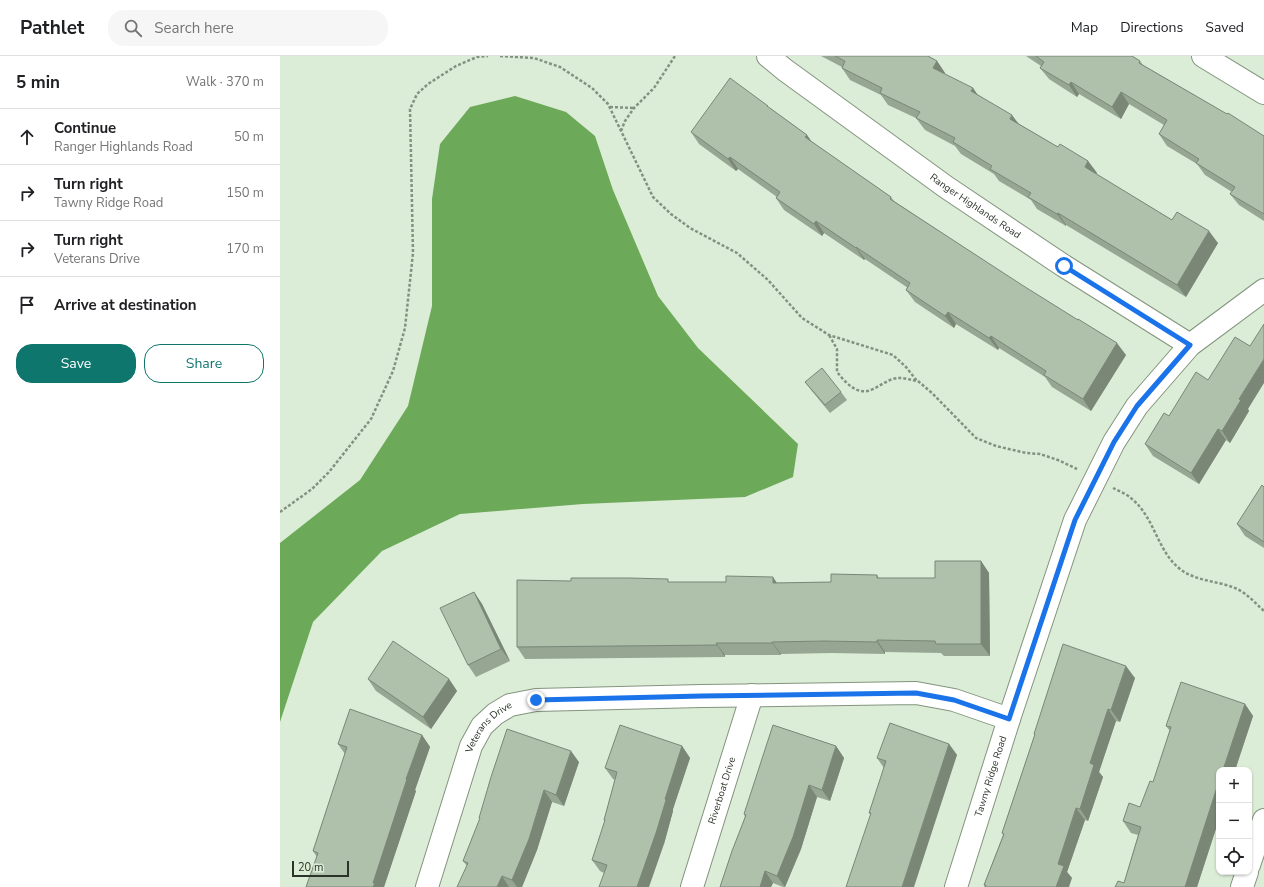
<!DOCTYPE html>
<html lang="en">
<head>
<meta charset="utf-8">
<style>
  body { margin:0; font-family:"Nunito Sans",sans-serif; background:#f6f6f6; color:#202124 }
  .controls { position:absolute; right:12px; bottom:12px; display:grid; overflow:hidden; border-radius:8px; box-shadow:0 1px 3px #0004 }
  .controls button { width:36px; height:36px; display:grid; place-items:center; padding:0; border:0; border-bottom:1px solid #e0e0e0; background:#fff; color:#202124; font:20px sans-serif }
  .scale { position:absolute; left:12px; bottom:10px; width:57px; box-sizing:border-box; padding-left:4px; border:2px solid #2c332a; border-top:0; font-size:11px; line-height:14px; white-space:nowrap; color:#2c332a; -webkit-text-stroke:3px #dbedd6; paint-order:stroke }
  .stop { position:absolute; width:12px; height:12px; margin:-9px; border:3px solid #1a73e8; border-radius:50%; background:#fff }
  .stop.end { background:#1a73e8; border-color:#fff; box-shadow:0 1px 4px #0008 }
  .list { margin:0; padding:0; list-style:none }
  h2 { display:flex; justify-content:space-between; align-items:center; height:52px; margin:0; padding:0 16px; font-size:17px }
  h2 small { font-size:13px; font-weight:400; color:#757577 }
  .list li { display:grid; grid-template-columns:26px 1fr auto; gap:12px; align-items:center; box-sizing:border-box; height:56px; padding:0 16px; border-top:1px solid #e0e0e0 }
  .list b { display:block; font-size:15px; white-space:nowrap }
  .list p { margin:0; font-size:13px; white-space:nowrap; color:#757577 }
  .list em { font-size:13px; font-style:normal; color:#757577 }
  .actions { display:flex; gap:8px; padding:12px 16px }
  .actions a { flex:1; padding:9px 0; border:1px solid #0f766e; border-radius:16px; text-align:center; font-size:14px; color:#0f766e }
  .actions .main { background:#0f766e; color:#fff }
  .icon { flex:none; width:22px; height:22px; fill:none; stroke:currentColor; stroke-width:2; stroke-linecap:round; stroke-linejoin:round }
  .map { position:relative; flex:none; width:984px; height:831px; overflow:hidden }
  header { display:flex; align-items:center; gap:24px; box-sizing:border-box; height:56px; padding:0 20px; background:#fff; border-bottom:1px solid #e0e0e0 }
  header strong { font-size:19px }
  nav { display:flex; gap:22px; margin-inline-start:auto; font-size:14px }
  .search { width:280px; height:36px; background:#f6f6f6; display:flex; align-items:center; gap:10px; box-sizing:border-box; padding:0 14px; border-radius:16px; color:#757577; font-size:15px }
  main { display:flex }
  aside { flex:1; background:#fff }
  .map>svg:first-child { display:block }
  .water { fill:#6ca958 }
  .lines { fill:none; stroke-linecap:round; stroke-linejoin:round }
  .street-casing { stroke:#83947e; stroke-width:24 }
  .path { stroke:#849181; stroke-width:2.5; stroke-dasharray:3 2; stroke-linecap:butt }
  .street { stroke:#fff; stroke-width:22 }
  .wall { fill:#96a692 }
  .shaded-wall { fill:#7a8777 }
  .building { fill:#afc1aa; stroke:#7a8777 }
  .route { stroke:#1a73e8; stroke-width:5 }
  .labels { text-anchor:middle; dominant-baseline:central; stroke-width:3; stroke-linejoin:round; paint-order:stroke }
  .street-label { font-size:10px; fill:#2c332a; stroke:#dbedd6 }
</style>
</head>
<body>
<header>
<strong>Pathlet</strong>
<div class="search"><svg class="icon" aria-label="search" viewBox="0 0 24 24"><circle cx="10" cy="10" r="6"/><path d="M15 15l6 6"/></svg>Search here</div>
<nav><a>Map</a><a>Directions</a><a>Saved</a></nav>
</header>
<main>
<aside>
<h2>5 min<small>Walk · 370 m</small></h2>
<ul class="list">
<li><svg class="icon" aria-label="ahead" viewBox="0 0 24 24"><path d="M12 20V5M6 11l6-6 6 6"/></svg><div><b>Continue</b><p>Ranger Highlands Road</p></div><em>50 m</em></li>
<li><svg class="icon" aria-label="right" viewBox="0 0 24 24"><path d="M7 20v-9h11M14 6l5 5-5 5"/></svg><div><b>Turn right</b><p>Tawny Ridge Road</p></div><em>150 m</em></li>
<li><svg class="icon" aria-label="right" viewBox="0 0 24 24"><path d="M7 20v-9h11M14 6l5 5-5 5"/></svg><div><b>Turn right</b><p>Veterans Drive</p></div><em>170 m</em></li>
<li><svg class="icon" aria-label="arrive" viewBox="0 0 24 24"><path d="M6 21V4h12l-3 4 3 4H6"/></svg><div><b>Arrive at destination</b></div></li>
</ul>
<div class="actions"><a class="main">Save</a><a>Share</a></div>
</aside>
<div class="map">
<svg width="984" height="831" viewBox="0 0 984 831">
  <rect width="100%" height="100%" fill="#dbedd6"/>
  <path class="water" d="M 235,40 L 286,56 L 315,80 L 333,134 L 378,240 L 418,292 L 518,388 L 513,421 L 465,441 L 303,448 L 180,458 L 102,495 L 33,566 L 0,666 L 0,487 L 80,424 L 128,350 L 152,250 L 152,143 L 160,88 L 190,51 Z"/>
  <g class="lines">
    <g class="street-casing">
      <g id="street">
        <path id="s1" d="M 488,0 L 505,14 L 666,131 L 784,210 L 910,289"/>
        <path d="M 923,0 L 984,37"/>
        <path d="M 969,809 L 984,764"/>
        <path id="s2" d="M 147,831 L 191,690 L 202,670 L 215,658 L 230,649 L 256,644 L 422,640 L 636,637 L 674,644 L 729,663"/>
        <path id="s3" d="M 412,831 L 472,639"/>
        <path id="s4" d="M 676,831 L 729,663 L 795,464 L 834,386 L 857,350 L 910,289 L 984,234"/>
        <path d="M 962,831 L 967,816"/>
      </g>
    </g>
    <path class="path" d="M 220,0 L 254,2 L 280,11 L 312,32 L 328,48 L 373,141 L 391,158 L 410,172 L 457,197 L 488,224 L 522,262 L 549,279 L 613,299 L 626,311 L 637,325 C 629,324 622,320 613,323 C 606,325 600,330 593,333 C 578,341 566,327 557,316 L 557,293 L 549,279
      M 330,51 L 354,52
      M 341,75 L 345,65 L 354,52 L 374,32 L 395,0
      M 638,325 L 652,337 L 696,382 L 716,390 L 746,397 L 760,398 L 778,404 L 797,413
      M 833,432 C 839,435 847,438 852,443 C 875,462 877,495 900,513 C 915,525 938,525 955,532 C 967,537 975,547 984,555
      M 0,456 L 32,433 L 49,416 L 91,363 L 113,315 L 125,272 L 133,197 L 130,53 L 137,38 L 148,28 L 176,10 L 197,1 L 208,0"/>
    <use href="#street" class="street"/>
  </g>
  <path class="wall" d="M 541,0 L 648,0 L 657,5 L 665,17 L 664,18 L 693,32 L 697,38 L 739,68 L 778,91 L 808,105 L 817,117 L 816,118 L 892,164 L 938,187 L 906,241 L 786,169 L 786,170 L 757,153 L 751,144 L 719,125 L 714,118 L 681,98 L 675,90 L 645,74 L 636,62 L 608,49 L 601,39 L 570,24 L 562,12 L 562,11 Z
    M 746,0 L 852,0 L 860,5 L 863,9 L 984,80 L 984,165 L 959,149 L 950,138 L 952,136 L 925,119 L 917,108 L 887,90 L 879,78 L 884,69 L 849,48 L 841,63 L 799,38 L 797,41 L 769,23 L 760,12 L 761,10 Z
    M 490,52 L 527,79 L 532,86 L 611,141 L 614,145 L 846,299 L 811,355 L 772,331 L 765,321 L 719,292 L 718,294 L 676,268 L 674,272 L 635,246 L 626,234 L 628,232 L 585,203 L 584,204 L 544,177 L 542,180 L 504,154 L 496,142 L 497,141 L 458,113 L 456,115 L 419,88 L 411,76 Z
    M 525,326 L 561,336 L 567,344 L 550,357 L 531,334 Z
    M 968,353 L 969,355 L 950,387 L 946,384 L 919,428 L 873,400 L 865,388 L 889,360 Z
    M 984,431 L 984,492 L 965,480 L 957,468 Z
    M 701,505 L 709,517 L 710,600 L 664,600 L 661,597 L 605,596 L 605,598 L 552,597 L 501,598 L 501,599 L 445,599 L 445,601 L 245,603 L 237,591 L 291,525 L 391,526 L 497,527 L 551,526 L 597,519 L 599,522 L 655,522 Z
    M 194,536 L 202,548 L 230,605 L 196,621 L 188,609 Z
    M 855,622 L 840,666 L 836,665 L 819,716 L 823,721 L 808,765 L 805,764 L 787,816 L 792,822 L 705,831 L 704,829 L 723,779 L 722,777 L 755,679 L 754,678 Z
    M 88,623 L 169,623 L 177,635 L 151,673 L 96,635 Z
    M 965,648 L 973,660 L 917,831 L 835,831 L 844,827 L 858,779 L 851,777 L 843,765 L 860,751 L 873,726 L 890,675 L 886,670 Z
    M 142,679 L 150,691 L 135,734 L 136,735 L 104,831 L 26,831 L 37,801 L 33,795 L 65,698 L 58,688 Z
    M 669,688 L 677,699 L 591,759 L 589,757 L 604,712 L 597,702 Z
    M 402,690 L 410,702 L 393,753 L 393,755 L 384,788 L 324,817 L 320,815 L 312,804 L 325,765 L 324,764 L 335,724 L 333,723 L 325,712 Z
    M 556,690 L 564,702 L 550,745 L 537,741 L 521,793 L 505,831 L 503,831 L 493,827 L 491,831 L 440,831 L 465,761 L 464,758 Z
    M 299,706 L 284,750 L 272,746 L 257,794 L 242,831 L 177,831 L 187,810 L 183,805 L 200,763 L 199,762 Z"/>
  <path class="shaded-wall" d="M 657,5 L 665,17 L 661,24 L 653,12 Z
    M 791,26 L 799,38 L 797,41 L 789,29 Z
    M 693,32 L 701,44 L 691,35 Z
    M 841,36 L 849,48 L 841,63 L 832,51 Z
    M 732,59 L 741,71 L 730,63 Z
    M 527,79 L 535,91 L 525,81 Z
    M 450,101 L 458,113 L 456,115 L 448,103 Z
    M 808,105 L 817,117 L 813,123 L 805,111 Z
    M 778,157 L 786,169 L 786,170 L 777,158 Z
    M 536,165 L 544,177 L 542,180 L 534,168 Z
    M 929,175 L 938,187 L 906,241 L 897,229 Z
    M 576,191 L 585,203 L 584,204 L 576,192 Z
    M 668,256 L 676,268 L 674,272 L 665,260 Z
    M 711,280 L 719,292 L 718,294 L 709,282 Z
    M 837,287 L 846,299 L 811,355 L 803,343 Z
    M 984,303 L 984,327 L 968,353 L 969,355 L 950,387 L 942,375 L 959,343 Z
    M 938,373 L 946,384 L 919,428 L 911,417 Z
    M 701,505 L 709,517 L 710,600 L 701,588 Z
    M 493,521 L 501,533 L 493,527 Z
    M 194,536 L 202,548 L 230,605 L 221,593 Z
    M 597,584 L 605,596 L 605,598 L 597,586 Z
    M 492,586 L 501,598 L 501,599 L 492,587 Z
    M 436,587 L 445,599 L 445,601 L 437,589 Z
    M 846,610 L 855,622 L 840,666 L 831,654 Z
    M 169,623 L 177,635 L 151,673 L 143,661 Z
    M 965,648 L 973,660 L 955,714 L 943,714 Z
    M 828,653 L 836,665 L 819,716 L 823,721 L 808,765 L 800,753 L 810,707 Z
    M 142,679 L 150,691 L 135,734 L 136,735 L 104,831 L 93,831 L 93,827 L 126,723 Z
    M 669,688 L 677,699 L 634,831 L 622,831 Z
    M 402,690 L 410,702 L 393,753 L 393,755 L 384,788 L 369,831 L 357,831 L 385,743 Z
    M 556,690 L 564,702 L 550,745 L 542,734 Z
    M 291,695 L 299,706 L 284,750 L 276,739 Z
    M 939,725 L 939,763 L 917,831 L 905,831 Z
    M 529,729 L 537,741 L 521,793 L 505,831 L 497,820 Z
    M 264,734 L 272,746 L 257,794 L 242,831 L 237,831 L 232,824 Z
    M 796,752 L 805,764 L 787,816 L 792,822 L 789,831 L 776,831 L 778,808 Z
    M 485,815 L 493,827 L 491,831 L 480,831 Z
    M 222,820 L 229,831 L 217,831 Z"/>
  <path class="building" d="M 555,0 L 648,0 L 657,5 L 653,12 L 693,32 L 691,35 L 732,59 L 730,63 L 778,91 L 780,88 L 808,105 L 805,111 L 892,164 L 897,156 L 929,175 L 897,229 L 778,157 L 777,158 L 748,141 L 751,137 L 710,113 L 712,110 L 673,86 L 675,82 L 636,62 L 640,56 L 600,37 L 602,32 L 562,12 L 565,5 Z
    M 756,0 L 852,0 L 860,5 L 859,7 L 947,58 L 948,57 L 984,80 L 984,158 L 950,138 L 955,131 L 916,107 L 919,103 L 879,78 L 887,64 L 841,36 L 832,51 L 791,26 L 789,29 L 760,12 L 764,6 Z
    M 450,22 L 488,50 L 487,50 L 527,79 L 525,81 L 611,141 L 610,143 L 742,229 L 798,264 L 798,263 L 837,287 L 803,343 L 764,319 L 766,315 L 711,280 L 709,282 L 668,256 L 665,260 L 626,234 L 630,227 L 576,191 L 576,192 L 536,165 L 534,168 L 496,142 L 500,136 L 450,101 L 448,103 L 411,76 Z
    M 984,268 L 984,303 L 959,343 L 961,344 L 942,375 L 938,373 L 911,417 L 865,388 L 884,357 L 889,360 L 916,316 L 928,324 L 955,281 L 970,290 Z
    M 542,312 L 561,336 L 545,349 L 525,326 Z
    M 982,429 L 984,431 L 984,486 L 957,468 Z
    M 655,505 L 701,505 L 701,588 L 656,588 L 655,585 L 597,584 L 597,586 L 544,585 L 492,586 L 492,587 L 436,587 L 437,589 L 237,591 L 237,524 L 291,525 L 291,522 L 349,522 L 388,523 L 388,526 L 446,526 L 446,520 L 493,521 L 493,527 L 551,526 L 551,518 L 597,519 L 597,522 L 655,522 Z
    M 194,536 L 221,593 L 188,609 L 160,552 Z
    M 113,585 L 169,623 L 143,661 L 88,623 Z
    M 783,588 L 846,610 L 831,654 L 828,653 L 810,707 L 814,709 L 800,753 L 796,752 L 778,808 L 784,810 L 776,831 L 705,831 L 706,829 L 704,829 L 724,778 L 722,777 L 755,678 L 754,678 Z
    M 901,626 L 965,648 L 943,714 L 939,714 L 939,725 L 905,831 L 835,831 L 838,825 L 844,827 L 861,771 L 843,765 L 849,747 L 860,751 L 870,725 L 873,726 L 891,671 L 886,670 Z
    M 70,653 L 142,679 L 126,723 L 127,723 L 93,827 L 95,827 L 93,831 L 26,831 L 38,797 L 33,795 L 67,691 L 58,688 Z
    M 610,667 L 669,688 L 622,831 L 566,831 L 591,757 L 589,757 L 606,705 L 597,702 Z
    M 340,669 L 402,690 L 385,743 L 386,744 L 376,777 L 357,831 L 319,831 L 327,809 L 312,804 L 325,764 L 324,764 L 337,716 L 325,712 Z
    M 493,669 L 556,690 L 542,734 L 529,729 L 513,781 L 497,820 L 485,815 L 480,831 L 440,831 L 452,795 L 466,759 L 464,758 Z
    M 227,673 L 291,695 L 276,739 L 264,734 L 249,783 L 232,824 L 222,820 L 217,831 L 177,831 L 188,807 L 183,805 L 200,762 L 199,762 L 211,721 Z"/>
  <g class="lines">
    <path class="route" d="M 256,644 L 422,640 L 636,637 L 674,644 L 729,663 L 795,464 L 834,386 L 857,350 L 910,289 L 784,210"/>
  </g>
  <g class="labels">
    <g class="street-label">
      <text stroke="none"><textPath href="#s1" startOffset="256">Ranger Highlands Road</textPath></text>
      <text stroke="none"><textPath href="#s2" startOffset="174">Veterans Drive</textPath></text>
      <text stroke="none"><textPath href="#s4" startOffset="116">Tawny Ridge Road</textPath></text>
      <text stroke="none"><textPath href="#s3" startOffset="101">Riverboat Drive</textPath></text>
    </g>
  </g>
</svg>
<div class="controls">
<button>+</button>
<button>−</button>
<button><svg class="icon" aria-label="locate" viewBox="0 0 24 24"><circle cx="12" cy="12" r="6"/><path d="M12 2v4M12 18v4M2 12h4M18 12h4"/></svg></button>
</div>
<div class="scale">20 m</div>
<div class="stop" style="left:784px;top:210px"></div>
<div class="stop end" style="left:256px;top:644px"></div>
</div>
</main>
</body>
</html>
